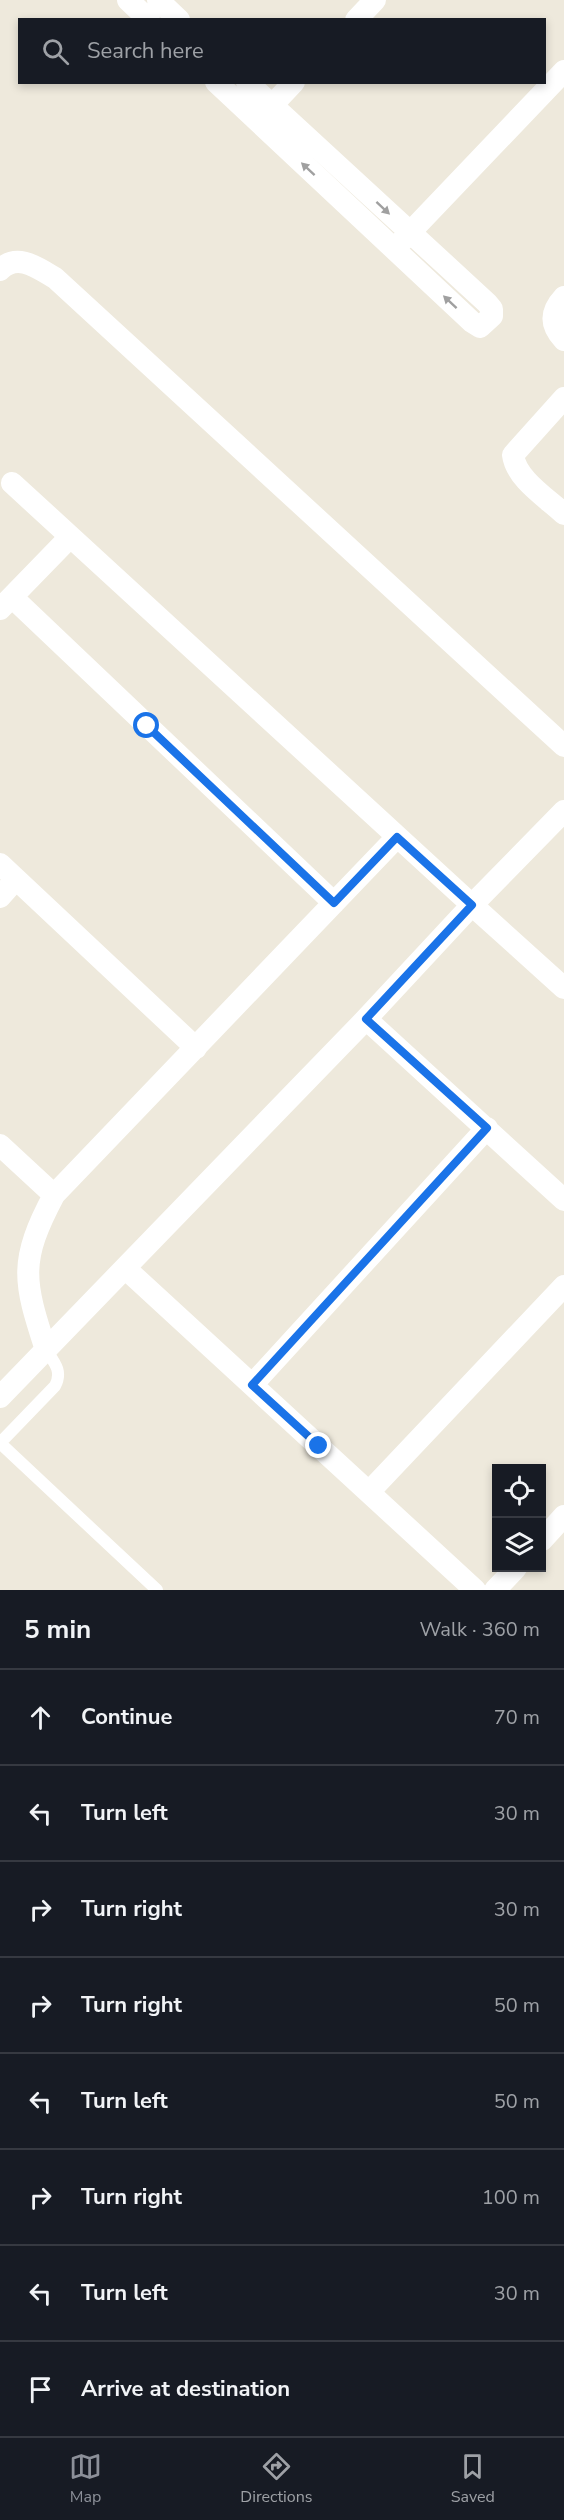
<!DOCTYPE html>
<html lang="en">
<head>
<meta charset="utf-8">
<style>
  body { margin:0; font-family:"Nunito Sans",sans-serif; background:#242831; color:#f1f3f6 }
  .controls { position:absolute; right:18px; bottom:18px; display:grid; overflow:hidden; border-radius:0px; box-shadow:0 3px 9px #0003 }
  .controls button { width:54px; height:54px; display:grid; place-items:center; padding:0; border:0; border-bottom:2px solid #363941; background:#171b24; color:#f1f3f6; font:30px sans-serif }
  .stop { position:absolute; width:18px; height:18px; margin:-14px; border:4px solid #1a73e8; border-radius:50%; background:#fff }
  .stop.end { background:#1a73e8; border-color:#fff; box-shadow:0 2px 6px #0008 }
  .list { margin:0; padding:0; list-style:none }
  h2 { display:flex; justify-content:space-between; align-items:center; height:78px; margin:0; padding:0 24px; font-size:26px }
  h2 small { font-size:20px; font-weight:400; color:#9ea1a6 }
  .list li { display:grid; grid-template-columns:39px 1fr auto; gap:18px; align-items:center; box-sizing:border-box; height:96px; padding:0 24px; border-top:2px solid #363941 }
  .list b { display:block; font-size:22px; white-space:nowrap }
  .list em { font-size:20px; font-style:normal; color:#9ea1a6 }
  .icon { flex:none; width:33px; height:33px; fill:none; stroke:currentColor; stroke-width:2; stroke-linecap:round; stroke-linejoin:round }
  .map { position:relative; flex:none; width:564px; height:1590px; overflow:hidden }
  .search { position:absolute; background:#171b24; box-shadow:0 3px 9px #0003; left:18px; right:18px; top:18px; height:66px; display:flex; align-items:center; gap:15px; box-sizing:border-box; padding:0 21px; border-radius:0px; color:#9ea1a6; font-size:22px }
  .sheet { height:846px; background:#171b24 }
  nav { display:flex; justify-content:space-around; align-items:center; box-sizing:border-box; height:84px; border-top:2px solid #363941; background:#171b24; font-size:16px; color:#9ea1a6 }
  nav a { display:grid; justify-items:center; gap:3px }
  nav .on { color:#8c9099 }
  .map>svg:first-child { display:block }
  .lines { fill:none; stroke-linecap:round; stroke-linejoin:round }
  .lane { stroke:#fff; stroke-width:12 }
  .street { stroke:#fff; stroke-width:22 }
  .oneway { fill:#a0a0a0 }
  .route { stroke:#1a73e8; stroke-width:8 }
</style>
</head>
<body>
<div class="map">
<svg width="564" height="1590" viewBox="0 0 564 1590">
  <rect width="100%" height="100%" fill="#eee9dc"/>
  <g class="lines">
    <path class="lane" d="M 0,1443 L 157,1590
      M 0,1443 L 55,1386 C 63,1371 54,1362 46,1350"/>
    <path class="street" d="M 128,0 L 149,20
      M 158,0 L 179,20
      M 356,20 L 375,0
      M 216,82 L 472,322 L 480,327 L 492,316 L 492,309 L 487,303 L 247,82
      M 262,116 L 294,82
      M 399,244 L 564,71
      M 0,270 C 17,252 38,268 55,278 L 564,746
      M 564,297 C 550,312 550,325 564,340
      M 564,398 L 513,455 C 516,479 547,498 564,514
      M 12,597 L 334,903
      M 0,609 L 70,537
      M 564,811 L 472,905 L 564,988
      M 0,864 L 196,1048
      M 0,897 L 16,879
      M 366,1019 L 564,1200
      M 0,1145 L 54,1195
      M 126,1269 L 475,1590
      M 46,1350 C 23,1280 19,1261 54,1195 L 397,837
      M 252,1385 L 487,1128
      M 0,1397 L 366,1019 L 472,905 L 12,483
      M 369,1492 L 564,1286
      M 542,1540 L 564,1516
      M 495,1590 L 516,1568"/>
  </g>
  <defs><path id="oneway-solid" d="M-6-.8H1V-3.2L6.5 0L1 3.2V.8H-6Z" transform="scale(1.5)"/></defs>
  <g class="oneway">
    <use href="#oneway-solid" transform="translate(308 169) rotate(-137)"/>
    <use href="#oneway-solid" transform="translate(383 208) rotate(43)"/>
    <use href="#oneway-solid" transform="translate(450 302) rotate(-137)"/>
  </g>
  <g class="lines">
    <path class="route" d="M 147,726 L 334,903 L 397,837 L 472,905 L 366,1019 L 487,1128 L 252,1385 L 319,1446"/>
  </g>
</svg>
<div class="controls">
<button><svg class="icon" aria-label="locate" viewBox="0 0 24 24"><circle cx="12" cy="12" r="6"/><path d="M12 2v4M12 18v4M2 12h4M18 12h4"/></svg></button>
<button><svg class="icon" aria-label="layers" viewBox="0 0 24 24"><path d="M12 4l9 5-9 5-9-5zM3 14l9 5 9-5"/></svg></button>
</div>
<div class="stop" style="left:147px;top:726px"></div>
<div class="stop end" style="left:319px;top:1446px"></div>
<div class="search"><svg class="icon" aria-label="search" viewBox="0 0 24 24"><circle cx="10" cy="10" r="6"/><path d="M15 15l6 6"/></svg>Search here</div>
</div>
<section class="sheet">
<h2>5 min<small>Walk · 360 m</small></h2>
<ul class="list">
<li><svg class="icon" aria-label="ahead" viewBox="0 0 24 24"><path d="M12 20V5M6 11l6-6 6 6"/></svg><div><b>Continue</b></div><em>70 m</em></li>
<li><svg class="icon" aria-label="left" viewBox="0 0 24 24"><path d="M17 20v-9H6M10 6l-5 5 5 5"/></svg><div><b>Turn left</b></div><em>30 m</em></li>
<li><svg class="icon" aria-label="right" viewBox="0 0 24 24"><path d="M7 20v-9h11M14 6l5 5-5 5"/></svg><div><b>Turn right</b></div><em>30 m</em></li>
<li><svg class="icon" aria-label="right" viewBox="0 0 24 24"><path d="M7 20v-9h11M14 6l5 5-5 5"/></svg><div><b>Turn right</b></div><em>50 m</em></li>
<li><svg class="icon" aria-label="left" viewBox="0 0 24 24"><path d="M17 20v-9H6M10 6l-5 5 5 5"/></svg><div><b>Turn left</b></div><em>50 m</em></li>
<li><svg class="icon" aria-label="right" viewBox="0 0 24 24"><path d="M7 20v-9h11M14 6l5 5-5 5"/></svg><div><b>Turn right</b></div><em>100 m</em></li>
<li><svg class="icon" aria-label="left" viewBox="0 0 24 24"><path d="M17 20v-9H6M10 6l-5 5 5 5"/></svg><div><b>Turn left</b></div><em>30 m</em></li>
<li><svg class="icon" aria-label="arrive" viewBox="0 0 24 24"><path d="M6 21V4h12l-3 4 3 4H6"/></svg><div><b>Arrive at destination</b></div></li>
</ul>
</section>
<nav>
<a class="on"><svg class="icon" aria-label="map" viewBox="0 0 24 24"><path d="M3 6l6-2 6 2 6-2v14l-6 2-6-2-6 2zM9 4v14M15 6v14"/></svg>Map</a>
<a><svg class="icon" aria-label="directions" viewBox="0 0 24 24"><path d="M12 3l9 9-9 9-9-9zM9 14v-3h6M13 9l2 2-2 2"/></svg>Directions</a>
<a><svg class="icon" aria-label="saved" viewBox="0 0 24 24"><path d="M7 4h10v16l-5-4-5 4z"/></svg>Saved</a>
</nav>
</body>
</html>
